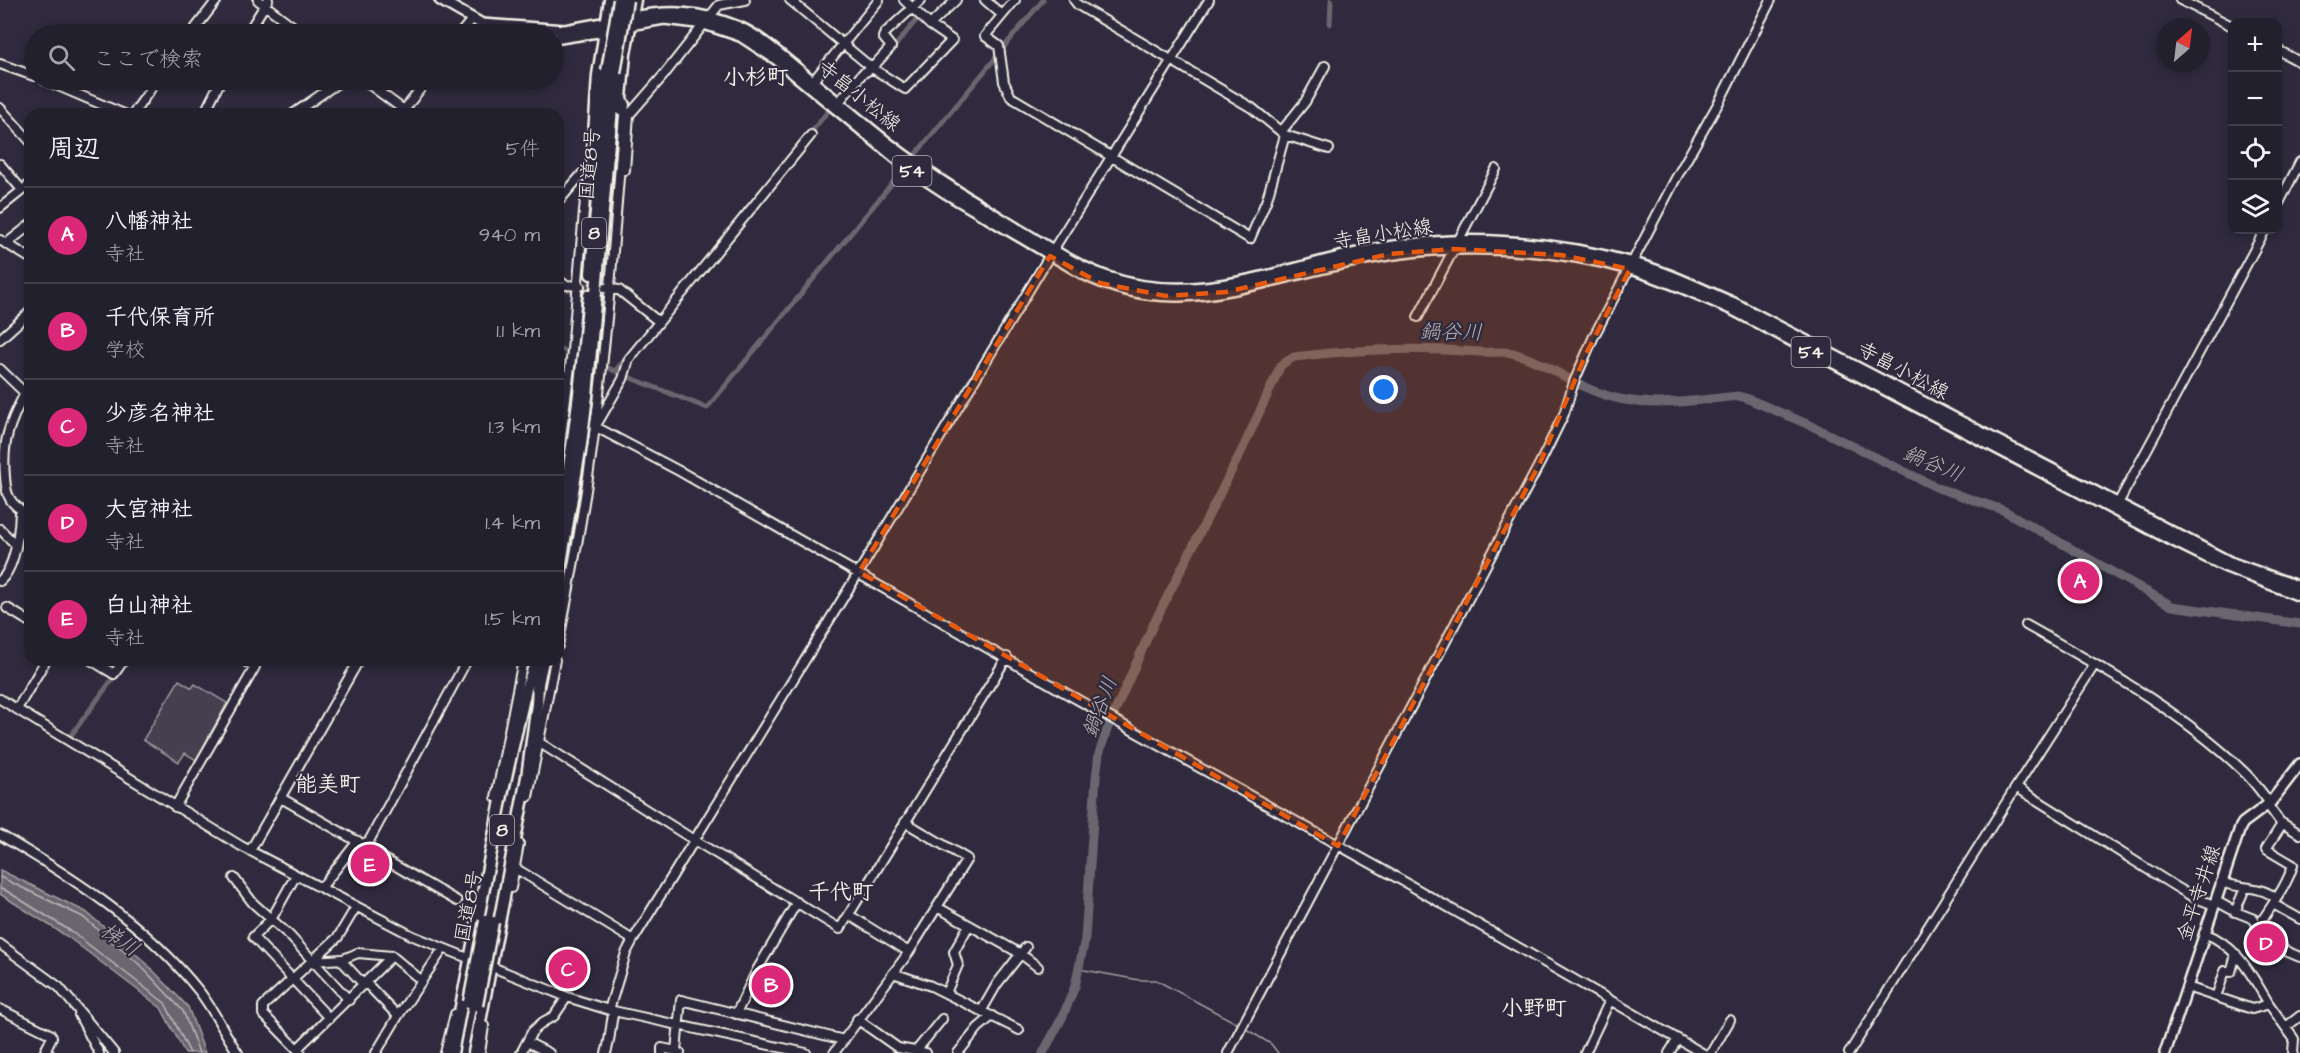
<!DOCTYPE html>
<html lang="ja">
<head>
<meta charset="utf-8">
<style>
  body { margin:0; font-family:"Architects Daughter","Klee One",sans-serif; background:#2b2836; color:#f1f3f6 }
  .controls { position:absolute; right:18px; top:18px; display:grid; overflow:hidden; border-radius:12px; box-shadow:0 3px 9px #0003 }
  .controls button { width:54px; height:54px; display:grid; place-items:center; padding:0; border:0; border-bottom:2px solid #403e4a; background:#23202e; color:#f1f3f6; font:30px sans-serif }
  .compass { position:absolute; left:2156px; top:18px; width:54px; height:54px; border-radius:50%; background:#23202e; box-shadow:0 3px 9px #0003; rotate:28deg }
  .you { position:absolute; left:1384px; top:390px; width:21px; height:21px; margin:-15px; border:4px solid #fff; border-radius:50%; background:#1a73e8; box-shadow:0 0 0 9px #1a73e833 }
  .badge { display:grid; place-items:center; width:39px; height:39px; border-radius:50%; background:#db2777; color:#fff; font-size:20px; font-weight:700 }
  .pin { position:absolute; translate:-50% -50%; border:3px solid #fff; box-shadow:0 2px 6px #0006 }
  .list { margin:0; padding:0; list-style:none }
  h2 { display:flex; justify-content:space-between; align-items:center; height:78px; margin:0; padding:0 24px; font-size:26px }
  h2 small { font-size:20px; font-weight:400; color:#a3a3aa }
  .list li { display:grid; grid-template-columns:39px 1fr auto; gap:18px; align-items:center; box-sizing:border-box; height:96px; padding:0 24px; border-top:2px solid #403e4a }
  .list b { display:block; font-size:22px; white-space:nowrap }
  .list p { margin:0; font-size:20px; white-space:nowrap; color:#a3a3aa }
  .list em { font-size:20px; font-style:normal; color:#a3a3aa }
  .icon { flex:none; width:33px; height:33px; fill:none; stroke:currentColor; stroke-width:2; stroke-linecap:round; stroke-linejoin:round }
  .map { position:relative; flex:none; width:2300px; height:1053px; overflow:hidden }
  .search { position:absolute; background:#23202e; box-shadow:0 3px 9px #0003; left:24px; top:24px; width:540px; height:66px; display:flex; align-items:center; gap:15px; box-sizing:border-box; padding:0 21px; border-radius:33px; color:#a3a3aa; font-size:22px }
  .panel { position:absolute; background:#23202e; box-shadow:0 3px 9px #0003; left:24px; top:108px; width:540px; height:558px; border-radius:18px }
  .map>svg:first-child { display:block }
  .green { fill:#454050; stroke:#9c989c; stroke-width:1.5 }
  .water { fill:#6a6670; stroke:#a19ea0; stroke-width:1.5 }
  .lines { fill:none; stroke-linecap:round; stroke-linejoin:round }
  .shore { stroke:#bdb9b8; stroke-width:1.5 }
  .stream { stroke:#a19ea0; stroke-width:1.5 }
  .canal { stroke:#6a6670; stroke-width:5 }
  .river { stroke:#6a6670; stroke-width:9 }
  .minor-tunnel { stroke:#4d4857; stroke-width:8; stroke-dasharray:8 4; stroke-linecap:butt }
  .minor-casing { stroke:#f4f1e8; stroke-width:12 }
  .major-casing { stroke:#f4f1e8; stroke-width:14 }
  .highway-casing { stroke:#f4f1e8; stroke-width:15 }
  .minor { stroke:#2f2a3d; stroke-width:8 }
  .major { stroke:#2f2a3d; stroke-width:9 }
  .highway { stroke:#2f2a3d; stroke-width:10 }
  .highway-bridge-casing { stroke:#f4f1e8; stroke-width:15; stroke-linecap:butt }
  .highway-bridge { stroke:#2f2a3d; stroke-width:10 }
  .marked { fill:#e8590c; fill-opacity:0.2; stroke:#e8590c; stroke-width:4.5; stroke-dasharray:12 8; stroke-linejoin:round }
  .labels { text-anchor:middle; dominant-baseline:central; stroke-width:4.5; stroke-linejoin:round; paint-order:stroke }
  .shield { fill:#2f2a3d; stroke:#b9b5b5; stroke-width:1.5 }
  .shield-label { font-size:18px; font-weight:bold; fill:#f4f1e8 }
  .street-label { font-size:20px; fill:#f4f1e8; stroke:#2f2a3d }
  .water-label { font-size:21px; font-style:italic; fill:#b6b2b2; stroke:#2f2a3d }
  .quarter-label { font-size:22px; font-weight:bold; fill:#f4f1e8; stroke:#2f2a3d }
</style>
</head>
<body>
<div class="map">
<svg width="2300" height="1053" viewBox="0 0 2300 1053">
  <rect width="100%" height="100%" fill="#2f2a3d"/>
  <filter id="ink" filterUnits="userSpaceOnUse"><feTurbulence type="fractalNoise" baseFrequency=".0167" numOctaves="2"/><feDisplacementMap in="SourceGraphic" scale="12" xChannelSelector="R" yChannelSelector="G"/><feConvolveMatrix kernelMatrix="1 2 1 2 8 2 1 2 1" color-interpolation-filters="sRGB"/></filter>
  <g filter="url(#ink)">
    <path class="green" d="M 179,680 L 192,688 L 195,684 L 227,703 L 196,760 L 185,753 L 179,762 L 143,740 Z"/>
    <path class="water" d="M 0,870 L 86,912 L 144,961 L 188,1007 L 205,1053 L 185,1053 L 161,1008 L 68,937 L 0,894 Z"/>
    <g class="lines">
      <path class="shore" d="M 0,877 L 83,917 L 140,965 L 183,1011 L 199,1053
        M 0,889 L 5,890 L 72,932 L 165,1003 L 190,1053"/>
      <path class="stream" d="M 1079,969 L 1139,980 L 1156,980 L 1238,1024
        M 1246,1029 L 1271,1044 L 1278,1053"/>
      <path class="canal" d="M 1330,24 L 1331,0
        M 895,46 L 918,18
        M 1003,48 L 1043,0
        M 808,136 L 829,110
        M 915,155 L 998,55
        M 558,348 L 568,352
        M 606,367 L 622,374
        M 615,371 L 629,355
        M 626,376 L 707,408 L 903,170
        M 66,736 L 69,738 L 117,673"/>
      <path class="river" d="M 1043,1053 L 1063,1016 L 1075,986 L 1085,939 L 1096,777 L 1099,754 L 1108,727 L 1153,625 L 1243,448 L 1281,365 L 1294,357 C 1355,349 1419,347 1480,352 C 1490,353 1502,351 1512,353 C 1542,360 1566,380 1594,391 C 1641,411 1690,401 1738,396 L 1746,398 L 1812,426 L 1938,488 L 2003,510 L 2172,606 L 2300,624"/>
      <path class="minor-tunnel" d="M 582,286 L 605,288
        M 575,361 L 596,370"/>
      <g class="minor-casing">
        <path id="minor" d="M 258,0 L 303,34
          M 790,0 L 872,68 L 905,89 L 952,40 L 930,25 L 956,0
          M 904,0 L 930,25
          M 985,0 L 1001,14
          M 1015,0 L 985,36 L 999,46 L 1004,82 L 1011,97 L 1250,239 L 1267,199 L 1285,135
          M 1074,0 L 1078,5 L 1252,108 L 1285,135 L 1329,149
          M 2180,0 L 2232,26
          M 191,34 L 217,0
          M 247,34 L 268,0
          M 460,34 L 472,19
          M 2278,50 L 2300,62
          M 0,64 L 34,76
          M 44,80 L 124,114
          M 363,80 L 404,110
          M 813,81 L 879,0
          M 839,102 L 862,74 L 872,68 L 891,47 L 883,37 L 885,33 L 921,0
          M 0,108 L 30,141
          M 402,113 L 427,80
          M 133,114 L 157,80
          M 204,114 L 221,80
          M 293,114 L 342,80
          M 1281,132 L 1305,102 L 1325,66
          M 0,164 L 22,190
          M 625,170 L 629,115 L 663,76 L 719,5 L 745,0
          M 558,202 L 582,174 L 587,171
          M 2278,205 L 2300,162
          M 0,208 L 30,184
          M 0,240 L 30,258
          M 6,244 L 30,225
          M 558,279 L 565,285 L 580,286
          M 606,288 L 619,290 L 659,322
          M 1418,317 L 1496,169
          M 0,339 L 30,312
          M 0,369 L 25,393 C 9,424 2,442 5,477 C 6,492 8,501 20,509 L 20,513 C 19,533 15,568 0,581
          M 558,407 L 681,472 L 1064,692 L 1401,880 L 1702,1053
          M 598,422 L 623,379 L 629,359 L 811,135
          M 558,461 L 572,351 L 586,188
          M 2115,509 L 2265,230
          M 0,529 L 16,545
          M 7,608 L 30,622
          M 2026,625 C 2102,668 2180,710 2243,771 C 2253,780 2261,792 2270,803
          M 558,646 C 572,573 586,500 595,426 C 609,319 616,211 625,103
          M 91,660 L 114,674 L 124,660
          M 2095,664 L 2016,787 L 2173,885 L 2193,897 L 2214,905
          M 0,699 L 241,846 L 413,936 L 473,960
          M 17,709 L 46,660
          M 540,743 L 694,840 L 840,929 L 1007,657
          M 496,797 L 523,660
          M 528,797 L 555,660
          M 281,798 L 362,844 L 369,841 L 467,660
          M 2267,804 L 2280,822 L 2300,834
          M 175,807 L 255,667 L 243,660
          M 0,835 C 72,877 146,924 199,991 C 214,1010 224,1033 238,1053
          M 362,844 L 368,850 L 457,901
          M 250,851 L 359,660
          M 515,868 L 633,940
          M 296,875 L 272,918 L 253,937 L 329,1018
          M 234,878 L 253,903 L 289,935 L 349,1000
          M 2221,882 C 2238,889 2261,885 2275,898
          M 319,887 L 324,884 L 358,841
          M 511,888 L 519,844
          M 2216,901 L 2236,912 L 2254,919 C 2265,944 2276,947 2300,957
          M 2273,904 L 2300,919
          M 937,907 L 1021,954 L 1038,967
          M 2235,912 L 2245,888
          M 849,915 L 909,952
          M 2263,919 C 2274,902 2287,885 2293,865 L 2266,849 L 2282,824
          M 2204,933 C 2237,945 2252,976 2269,1004
          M 0,944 L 59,987 L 114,1053
          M 340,959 L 364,985
          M 311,961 L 343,959 L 358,953 L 392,956 L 422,981
          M 487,965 L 567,997 L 609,1010 L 806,1053
          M 893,973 L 931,986 L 1019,1030
          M 366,983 L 398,1016
          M 2187,987 L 2252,1009 L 2269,1004 L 2294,1039 L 2293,1053
          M 946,993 L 958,965 L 954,952 L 969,925
          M 2216,997 L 2225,971 L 2231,972 L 2236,954
          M 0,1009 L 50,1034 L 52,1037 L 45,1051 L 49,1053
          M 609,1010 L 626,953 L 633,940 L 859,572 L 1053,250 L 1209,0
          M 982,1010 L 997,984 L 1026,947
          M 736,1014 L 757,970 L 797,902
          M 79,1015 L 99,1053
          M 857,1019 L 898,1048 L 926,1053
          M 2286,1027 L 2300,1016
          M 527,1042 L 549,1053
          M 297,1049 L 392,956
          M 916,1051 L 942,1019
          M 301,1053 L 263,1014 L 263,1006 L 338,937 L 356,907
          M 376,1053 L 398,1016 L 443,949
          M 445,1053 L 455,1014
          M 480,1053 L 484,1026
          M 521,1053 L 532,1032 L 543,1022 L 554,1016 L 567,997
          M 606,1053 C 611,1039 610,1025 614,1011
          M 662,1053 L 662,1048 L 676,1051
          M 680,1053 L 676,1051 L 681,1000 L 844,1040
          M 834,1053 L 909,952 L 967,859 L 905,822
          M 958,1053 L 978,1028 L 992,1016
          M 1228,1053 L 1540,463 L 1564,414 L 1574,382 L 1594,336 L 1675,180 L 1719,102 L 1771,0
          M 1585,1053 L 1610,1000
          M 1669,1053 L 1678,1039
          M 1711,1053 L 1730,1020
          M 1849,1053 L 2016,787"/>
      </g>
      <g class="major-casing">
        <path id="major" d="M 440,0 L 482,24 L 491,32 L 499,34
          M 626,18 C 669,10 698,10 739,27 C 759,36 776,51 793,65 C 820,87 846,109 873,131 C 918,168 968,198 1018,229 C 1047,246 1076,266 1108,277 C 1202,310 1294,262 1387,247 C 1468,234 1554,241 1633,263 C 1668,272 1701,289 1734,303 L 2230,562 L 2300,587
          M 482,24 L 565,30 L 613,21
          M 624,26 L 664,19 L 681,21 L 704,24 L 740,36 L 777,60 L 909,169 L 944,192 L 1083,274 C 1158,312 1222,293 1299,274 C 1350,261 1402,250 1455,249 C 1513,247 1574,254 1630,269 C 1665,279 1698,295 1731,309 L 2169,539 L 2224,566 L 2300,596
          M 554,39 L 610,30
          M 2165,1053 L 2240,828 L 2243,823 L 2270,803 L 2300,764"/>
      </g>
      <g class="highway-casing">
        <path id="highway" d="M 620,109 L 625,54 L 635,0
          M 590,195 L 598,75 L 610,0
          M 591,274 L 607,71
          M 579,394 L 589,295
          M 587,396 L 615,73
          M 558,538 L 573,440
          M 558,581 L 581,444
          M 537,689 L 543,660
          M 452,1053 L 502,795 L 526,689 L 534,667
          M 474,1053 L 527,777 L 537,704 L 538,684"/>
      </g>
      <use href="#minor" class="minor"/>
      <use href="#major" class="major"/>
      <use href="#highway" class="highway"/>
      <g class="highway-bridge-casing">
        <path id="highway-bridge" d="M 607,71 L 619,0
          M 615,73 L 627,0
          M 573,440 L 579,394
          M 581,444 L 587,396
          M 469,1002 L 485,921
          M 477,1005 L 493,922"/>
      </g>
      <use href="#highway-bridge" class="highway-bridge"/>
    </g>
  </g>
  <path class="marked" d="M 1454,249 L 1561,255 L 1630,269 L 1586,354 L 1540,463 L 1338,846 L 859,572 L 1050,256 L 1100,283 L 1166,296 L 1226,292 L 1389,254 Z"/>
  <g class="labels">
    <g class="shield">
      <rect x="892.5" y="156" width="39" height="30" rx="4.5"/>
      <rect x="582" y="218" width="24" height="30" rx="4.5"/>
      <rect x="1791.5" y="337" width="39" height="30" rx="4.5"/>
      <rect x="490" y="815" width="24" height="30" rx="4.5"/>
    </g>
    <g class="shield-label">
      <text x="912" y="171">54</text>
      <text x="594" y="233">8</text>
      <text x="1811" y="352">54</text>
      <text x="502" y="830">8</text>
    </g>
    <g class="street-label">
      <text transform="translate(859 96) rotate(39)">寺畠小松線</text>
      <text transform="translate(590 164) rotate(-85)">国道8号</text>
      <text transform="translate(1383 234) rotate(-9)">寺畠小松線</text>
      <text transform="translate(1903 371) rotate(28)">寺畠小松線</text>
      <text transform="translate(2199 893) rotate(-72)">金平寺井線</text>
      <text transform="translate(469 906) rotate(-79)">国道8号</text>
    </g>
    <g class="water-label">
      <text transform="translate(1451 332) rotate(1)">鍋谷川</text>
      <text transform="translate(1933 464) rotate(23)">鍋谷川</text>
      <text transform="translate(1100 707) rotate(-69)">鍋谷川</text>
      <text transform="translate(120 940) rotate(35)">梯川</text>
    </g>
    <g class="quarter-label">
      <text x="756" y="77">小杉町</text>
      <text x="328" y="784">能美町</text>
      <text x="841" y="892">千代町</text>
      <text x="1534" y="1008">小野町</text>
    </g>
  </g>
</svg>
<div class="controls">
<button>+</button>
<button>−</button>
<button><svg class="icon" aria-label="locate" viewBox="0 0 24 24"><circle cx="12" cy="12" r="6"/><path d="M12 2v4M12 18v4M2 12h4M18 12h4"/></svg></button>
<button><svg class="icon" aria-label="layers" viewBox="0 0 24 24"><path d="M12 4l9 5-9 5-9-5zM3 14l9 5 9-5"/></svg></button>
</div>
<svg class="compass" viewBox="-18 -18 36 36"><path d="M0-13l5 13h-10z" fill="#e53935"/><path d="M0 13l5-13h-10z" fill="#a3a3aa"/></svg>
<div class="you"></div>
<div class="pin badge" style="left:2080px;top:581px">A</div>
<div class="pin badge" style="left:771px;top:985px">B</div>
<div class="pin badge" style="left:568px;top:969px">C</div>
<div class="pin badge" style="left:2266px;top:943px">D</div>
<div class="pin badge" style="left:370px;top:864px">E</div>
<div class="search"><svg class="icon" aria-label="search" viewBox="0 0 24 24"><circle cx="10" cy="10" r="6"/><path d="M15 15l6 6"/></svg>ここで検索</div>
<section class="panel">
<h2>周辺<small>5件</small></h2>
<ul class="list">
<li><span class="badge">A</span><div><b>八幡神社</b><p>寺社</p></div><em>940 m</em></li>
<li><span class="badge">B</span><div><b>千代保育所</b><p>学校</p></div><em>1.1 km</em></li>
<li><span class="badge">C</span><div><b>少彦名神社</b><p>寺社</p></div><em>1.3 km</em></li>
<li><span class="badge">D</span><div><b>大宮神社</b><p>寺社</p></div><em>1.4 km</em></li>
<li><span class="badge">E</span><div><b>白山神社</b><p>寺社</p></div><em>1.5 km</em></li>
</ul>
</section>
</div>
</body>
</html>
